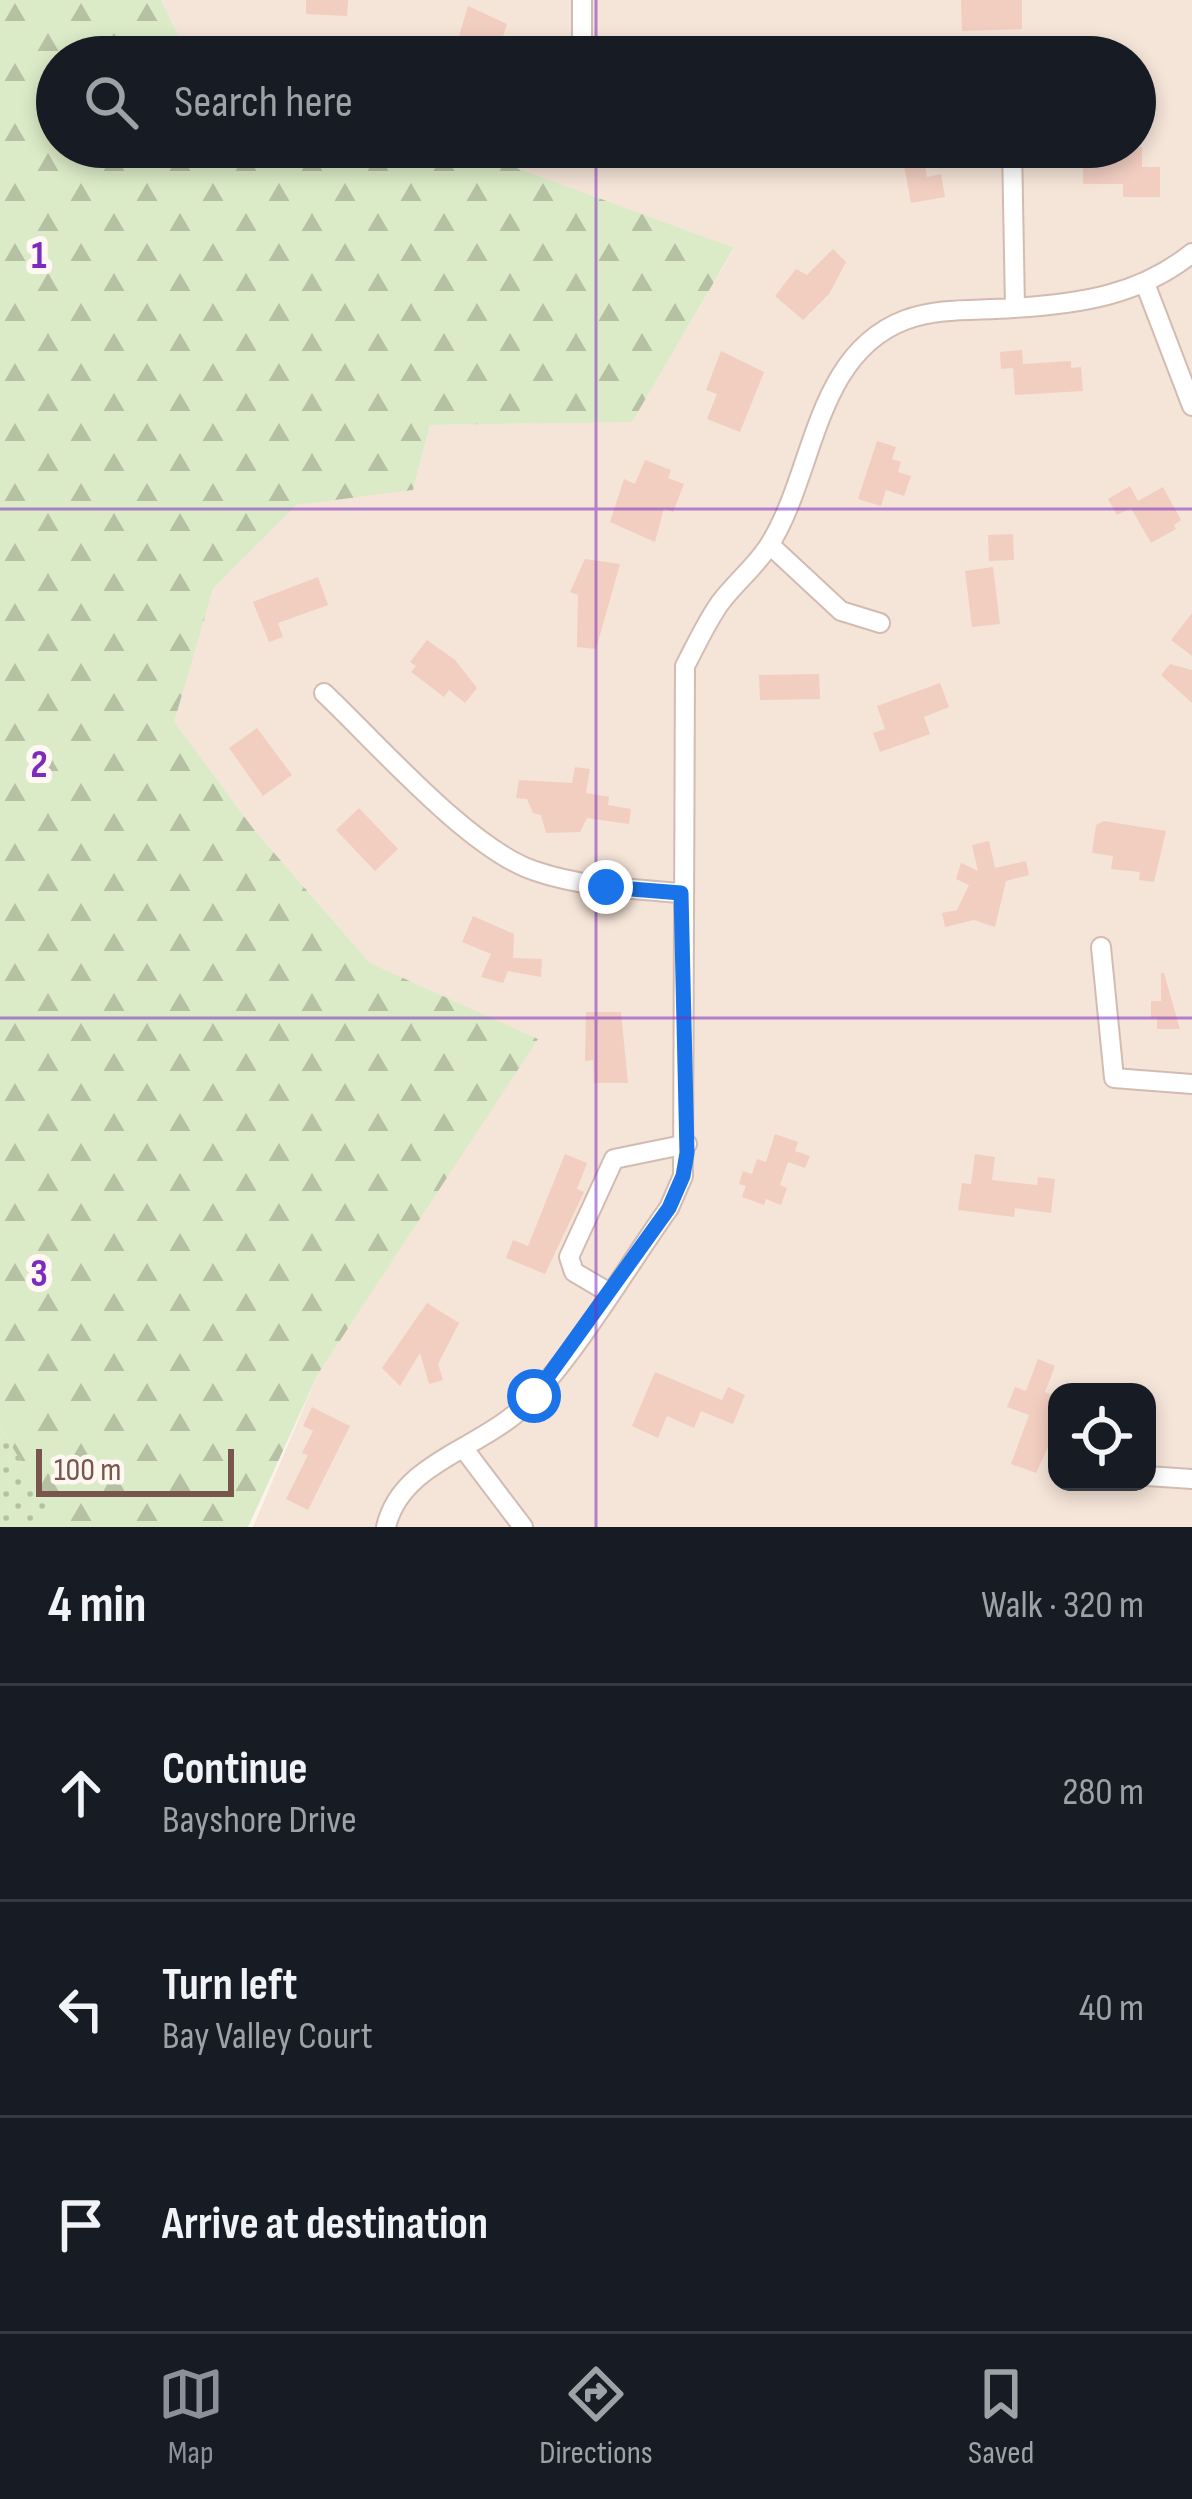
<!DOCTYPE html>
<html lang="en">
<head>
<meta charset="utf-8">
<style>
  body { margin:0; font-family:"Sofia Sans Condensed",sans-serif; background:#20242c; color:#f1f3f6 }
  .controls { position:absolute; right:36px; bottom:36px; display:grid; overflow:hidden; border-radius:24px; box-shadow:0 6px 18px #0003 }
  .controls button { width:108px; height:108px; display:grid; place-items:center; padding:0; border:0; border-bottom:3px solid #363941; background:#171b24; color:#f1f3f6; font:60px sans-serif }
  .scale { position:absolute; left:36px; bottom:30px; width:198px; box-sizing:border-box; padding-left:12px; border:6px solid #78564c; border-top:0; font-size:33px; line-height:42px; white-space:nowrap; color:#78564c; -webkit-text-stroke:9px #fff7f1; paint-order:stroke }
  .stop { position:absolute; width:36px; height:36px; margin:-27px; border:9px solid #1a73e8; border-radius:50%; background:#fff }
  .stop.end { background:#1a73e8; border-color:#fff; box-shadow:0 3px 12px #0008 }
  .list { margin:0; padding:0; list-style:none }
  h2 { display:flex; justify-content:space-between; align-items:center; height:156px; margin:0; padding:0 48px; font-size:51px }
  h2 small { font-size:39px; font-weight:400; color:#9ea1a6 }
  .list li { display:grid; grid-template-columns:78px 1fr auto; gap:36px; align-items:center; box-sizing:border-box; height:216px; padding:0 48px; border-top:3px solid #363941 }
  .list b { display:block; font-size:45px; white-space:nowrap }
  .list p { margin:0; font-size:39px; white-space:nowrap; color:#9ea1a6 }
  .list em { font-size:39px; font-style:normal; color:#9ea1a6 }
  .icon { flex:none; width:66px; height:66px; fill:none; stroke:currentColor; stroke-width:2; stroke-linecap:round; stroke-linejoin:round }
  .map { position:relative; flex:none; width:1192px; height:1527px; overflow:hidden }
  .search { position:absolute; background:#171b24; box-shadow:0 6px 18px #0003; left:36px; right:36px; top:36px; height:132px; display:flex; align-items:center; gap:30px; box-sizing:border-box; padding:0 42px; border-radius:66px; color:#9ea1a6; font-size:45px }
  .sheet { height:804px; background:#171b24 }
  nav { display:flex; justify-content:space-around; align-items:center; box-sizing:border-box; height:168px; border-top:3px solid #363941; background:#171b24; font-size:33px; color:#9ea1a6 }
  nav a { display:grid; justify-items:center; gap:6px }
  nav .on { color:#8c9099 }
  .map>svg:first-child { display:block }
  .residential { fill:#f5e4d8; fill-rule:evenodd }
  .grass { fill:url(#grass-dots) }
  .forest { fill:url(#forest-firs) }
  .building { fill:#f2cec1 }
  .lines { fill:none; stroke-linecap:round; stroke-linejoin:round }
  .minor-casing { stroke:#d2bcb1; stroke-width:22 }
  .minor { stroke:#fff; stroke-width:18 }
  .route { stroke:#1a73e8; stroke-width:15 }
  .grid { fill:none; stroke:#7b2cbf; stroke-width:3; stroke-opacity:0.55 }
  .grid-label { font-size:39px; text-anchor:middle; font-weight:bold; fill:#7b2cbf; stroke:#fff7f1; stroke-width:12; stroke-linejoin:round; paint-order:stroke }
</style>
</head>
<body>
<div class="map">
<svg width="1192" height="1527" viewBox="0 0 1192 1527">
  <defs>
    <pattern id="grass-dots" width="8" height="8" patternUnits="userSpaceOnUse" patternTransform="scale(3)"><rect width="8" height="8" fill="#dbebc7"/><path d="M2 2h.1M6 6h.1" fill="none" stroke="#b6c1a4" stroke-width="1.8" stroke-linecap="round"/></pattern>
    <pattern id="forest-firs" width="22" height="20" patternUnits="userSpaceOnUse" patternTransform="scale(3)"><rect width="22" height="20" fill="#dbebc7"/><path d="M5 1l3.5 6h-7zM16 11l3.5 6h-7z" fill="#b6c1a4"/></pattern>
  </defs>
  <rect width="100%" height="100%" fill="#fdf3ea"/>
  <path class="residential" d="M 161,0 L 1192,0 L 1192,1527 L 253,1527 L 318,1374 L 537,1039 L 370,963 L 255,831 L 173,722 L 213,589 L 296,504 L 413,490 L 430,425 L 632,421 L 734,249 L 460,147 L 1135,147 L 1135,57 L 216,57 L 183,45 ZM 1057,1392 L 1147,1392 L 1147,1482 L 1057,1482 Z"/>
  <path class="grass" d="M 0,1427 L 53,1513 L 46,1527 L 0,1527 Z"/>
  <path class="forest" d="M 0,0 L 161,0 L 183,45 L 216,57 L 57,57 L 57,147 L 460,147 L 734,248 L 632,422 L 430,425 L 413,490 L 296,505 L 213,589 L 174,722 L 255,831 L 370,963 L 538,1039 L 318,1374 L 248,1527 L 46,1527 L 52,1512 L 0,1427 Z"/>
  <path class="building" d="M 306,0 L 348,0 L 347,16 L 306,14 Z
    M 961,0 L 1022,0 L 1022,29 L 962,31 Z
    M 468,6 L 507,24 L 499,48 L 459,36 Z
    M 922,147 L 927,177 L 941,174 L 945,197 L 911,203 L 901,150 Z
    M 1083,147 L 1142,147 L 1142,167 L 1160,167 L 1160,197 L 1123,197 L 1123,184 L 1083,184 Z
    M 833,249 L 846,262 L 829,294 L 803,320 L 775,296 L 796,269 L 807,275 Z
    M 1022,350 L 1023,364 L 1071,361 L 1071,368 L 1081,367 L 1083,391 L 1015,395 L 1013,368 L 1001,369 L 1000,352 Z
    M 721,351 L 764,372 L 740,432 L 707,419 L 717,394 L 706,390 Z
    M 877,441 L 896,447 L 892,459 L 901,462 L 898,472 L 911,476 L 904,496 L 886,490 L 881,506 L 858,499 Z
    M 645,460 L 671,470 L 668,478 L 684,484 L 673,512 L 664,508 L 655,542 L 610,522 L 624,479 L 635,484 Z
    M 1130,486 L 1138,501 L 1163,487 L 1181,520 L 1174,525 L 1176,529 L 1151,543 L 1131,508 L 1117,515 L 1108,499 Z
    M 1013,534 L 1014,560 L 989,561 L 988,535 Z
    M 585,559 L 620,564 L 596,649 L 577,647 L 578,595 L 570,592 Z
    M 993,567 L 1000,624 L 972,627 L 965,571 Z
    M 318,577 L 328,605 L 278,623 L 283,637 L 269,642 L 253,602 Z
    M 1192,613 L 1192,656 L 1171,640 Z
    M 427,640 L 455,660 L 477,688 L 465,703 L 449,690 L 444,697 L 411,672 L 416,666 L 410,662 Z
    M 1170,664 L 1192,670 L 1192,703 L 1161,675 Z
    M 819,674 L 820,699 L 760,700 L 759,675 Z
    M 940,683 L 949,707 L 924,717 L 930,734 L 880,752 L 873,733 L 885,729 L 877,706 Z
    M 257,728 L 292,775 L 263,796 L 229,748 Z
    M 575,767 L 590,769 L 586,793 L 609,797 L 608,805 L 631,809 L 629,824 L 587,818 L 580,832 L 546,833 L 541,815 L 533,813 L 527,799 L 516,798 L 519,780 L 572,783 Z
    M 359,808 L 398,849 L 375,871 L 336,830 Z
    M 1104,821 L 1166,831 L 1154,882 L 1139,880 L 1140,872 L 1111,869 L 1113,856 L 1092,853 L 1096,825 Z
    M 989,841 L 995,868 L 1026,861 L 1029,875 L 1006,881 L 995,927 L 974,920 L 945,927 L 942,913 L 957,910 L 969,885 L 956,879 L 961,863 L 978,871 L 972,845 Z
    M 473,916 L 514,934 L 513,958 L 542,959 L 541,977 L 508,971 L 503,983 L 481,977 L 491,954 L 462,942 Z
    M 1161,973 L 1164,973 L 1180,1029 L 1157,1029 L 1157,1018 L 1151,1018 L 1151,1001 L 1161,1001 Z
    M 586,1012 L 621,1012 L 628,1083 L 594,1083 L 593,1060 L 585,1061 Z
    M 775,1134 L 798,1142 L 795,1151 L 810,1156 L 805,1168 L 788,1162 L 780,1185 L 787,1188 L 781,1205 L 766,1199 L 764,1205 L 742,1197 L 746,1186 L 739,1184 L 743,1171 L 752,1174 L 757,1159 L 766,1162 Z
    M 565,1154 L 587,1163 L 577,1189 L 584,1192 L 545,1274 L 506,1258 L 513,1240 L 528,1246 Z
    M 975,1154 L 995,1157 L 992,1180 L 1037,1185 L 1038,1177 L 1055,1179 L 1051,1213 L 1015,1208 L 1014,1217 L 958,1210 L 962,1183 L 971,1184 Z
    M 427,1303 L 459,1323 L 438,1364 L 443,1380 L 429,1384 L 420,1353 L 400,1386 L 382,1368 Z
    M 1038,1359 L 1055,1366 L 1045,1392 L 1057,1397 L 1057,1428 L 1036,1473 L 1011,1464 L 1029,1415 L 1007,1407 L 1015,1387 L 1026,1391 Z
    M 655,1372 L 722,1400 L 728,1387 L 745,1395 L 733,1424 L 701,1411 L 694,1428 L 667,1416 L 658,1438 L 632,1426 Z
    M 312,1407 L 350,1426 L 308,1510 L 286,1499 L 308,1455 L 302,1453 L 313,1431 L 303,1426 Z"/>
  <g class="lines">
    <g class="minor-casing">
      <path id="minor" d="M 582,44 L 582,0
        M 1012,147 L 1015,308
        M 1146,286 L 1192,406
        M 770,545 L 841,611 L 880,623
        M 324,693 C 376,742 470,850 535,871 C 582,887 633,889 681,893
        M 1101,947 L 1114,1078 L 1192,1084
        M 608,1292 L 574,1272 L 569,1257 L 614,1159 L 687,1144
        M 464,1449 L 523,1527
        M 1147,1476 L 1192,1479
        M 386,1527 C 400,1466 471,1451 514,1415 C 565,1373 627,1266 669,1208 L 683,1176 L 685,666 C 696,645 706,623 720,603 C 735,583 754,568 768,547 C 815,475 813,355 905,320 C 941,307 976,311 1013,308 C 1080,304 1140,295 1192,253"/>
    </g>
    <use href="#minor" class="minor"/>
  </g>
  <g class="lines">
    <path class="route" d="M 534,1396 L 669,1208 L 683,1176 L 687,1153 L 681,893 L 606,887"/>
  </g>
  <path class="grid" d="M 596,0 L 596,57M 596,147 L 596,1527M 0,509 L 1192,509M 0,1018 L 1192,1018"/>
  <g class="grid-label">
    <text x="39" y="268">1</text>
    <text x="39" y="777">2</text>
    <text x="39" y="1286">3</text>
  </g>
</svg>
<div class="controls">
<button><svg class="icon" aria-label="locate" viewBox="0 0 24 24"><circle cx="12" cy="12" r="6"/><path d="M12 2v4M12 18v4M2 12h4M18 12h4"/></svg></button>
</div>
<div class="scale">100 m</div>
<div class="stop" style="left:534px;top:1396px"></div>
<div class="stop end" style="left:606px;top:887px"></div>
<div class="search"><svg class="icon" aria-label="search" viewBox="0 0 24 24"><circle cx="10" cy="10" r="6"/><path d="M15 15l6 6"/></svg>Search here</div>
</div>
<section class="sheet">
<h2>4 min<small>Walk · 320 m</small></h2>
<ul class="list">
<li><svg class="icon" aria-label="ahead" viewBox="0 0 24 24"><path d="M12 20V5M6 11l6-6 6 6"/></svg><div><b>Continue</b><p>Bayshore Drive</p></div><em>280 m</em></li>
<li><svg class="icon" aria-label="left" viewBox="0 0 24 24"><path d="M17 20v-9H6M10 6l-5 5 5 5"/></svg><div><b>Turn left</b><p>Bay Valley Court</p></div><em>40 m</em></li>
<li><svg class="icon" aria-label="arrive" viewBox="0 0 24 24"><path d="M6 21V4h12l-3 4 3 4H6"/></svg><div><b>Arrive at destination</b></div></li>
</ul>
</section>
<nav>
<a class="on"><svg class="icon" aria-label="map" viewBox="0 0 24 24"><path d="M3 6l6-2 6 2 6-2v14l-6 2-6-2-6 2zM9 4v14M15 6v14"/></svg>Map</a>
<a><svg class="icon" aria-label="directions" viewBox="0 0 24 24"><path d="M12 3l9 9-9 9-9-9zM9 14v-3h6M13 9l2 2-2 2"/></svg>Directions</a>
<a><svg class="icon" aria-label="saved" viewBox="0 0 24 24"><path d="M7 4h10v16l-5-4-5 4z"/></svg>Saved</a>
</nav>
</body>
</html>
